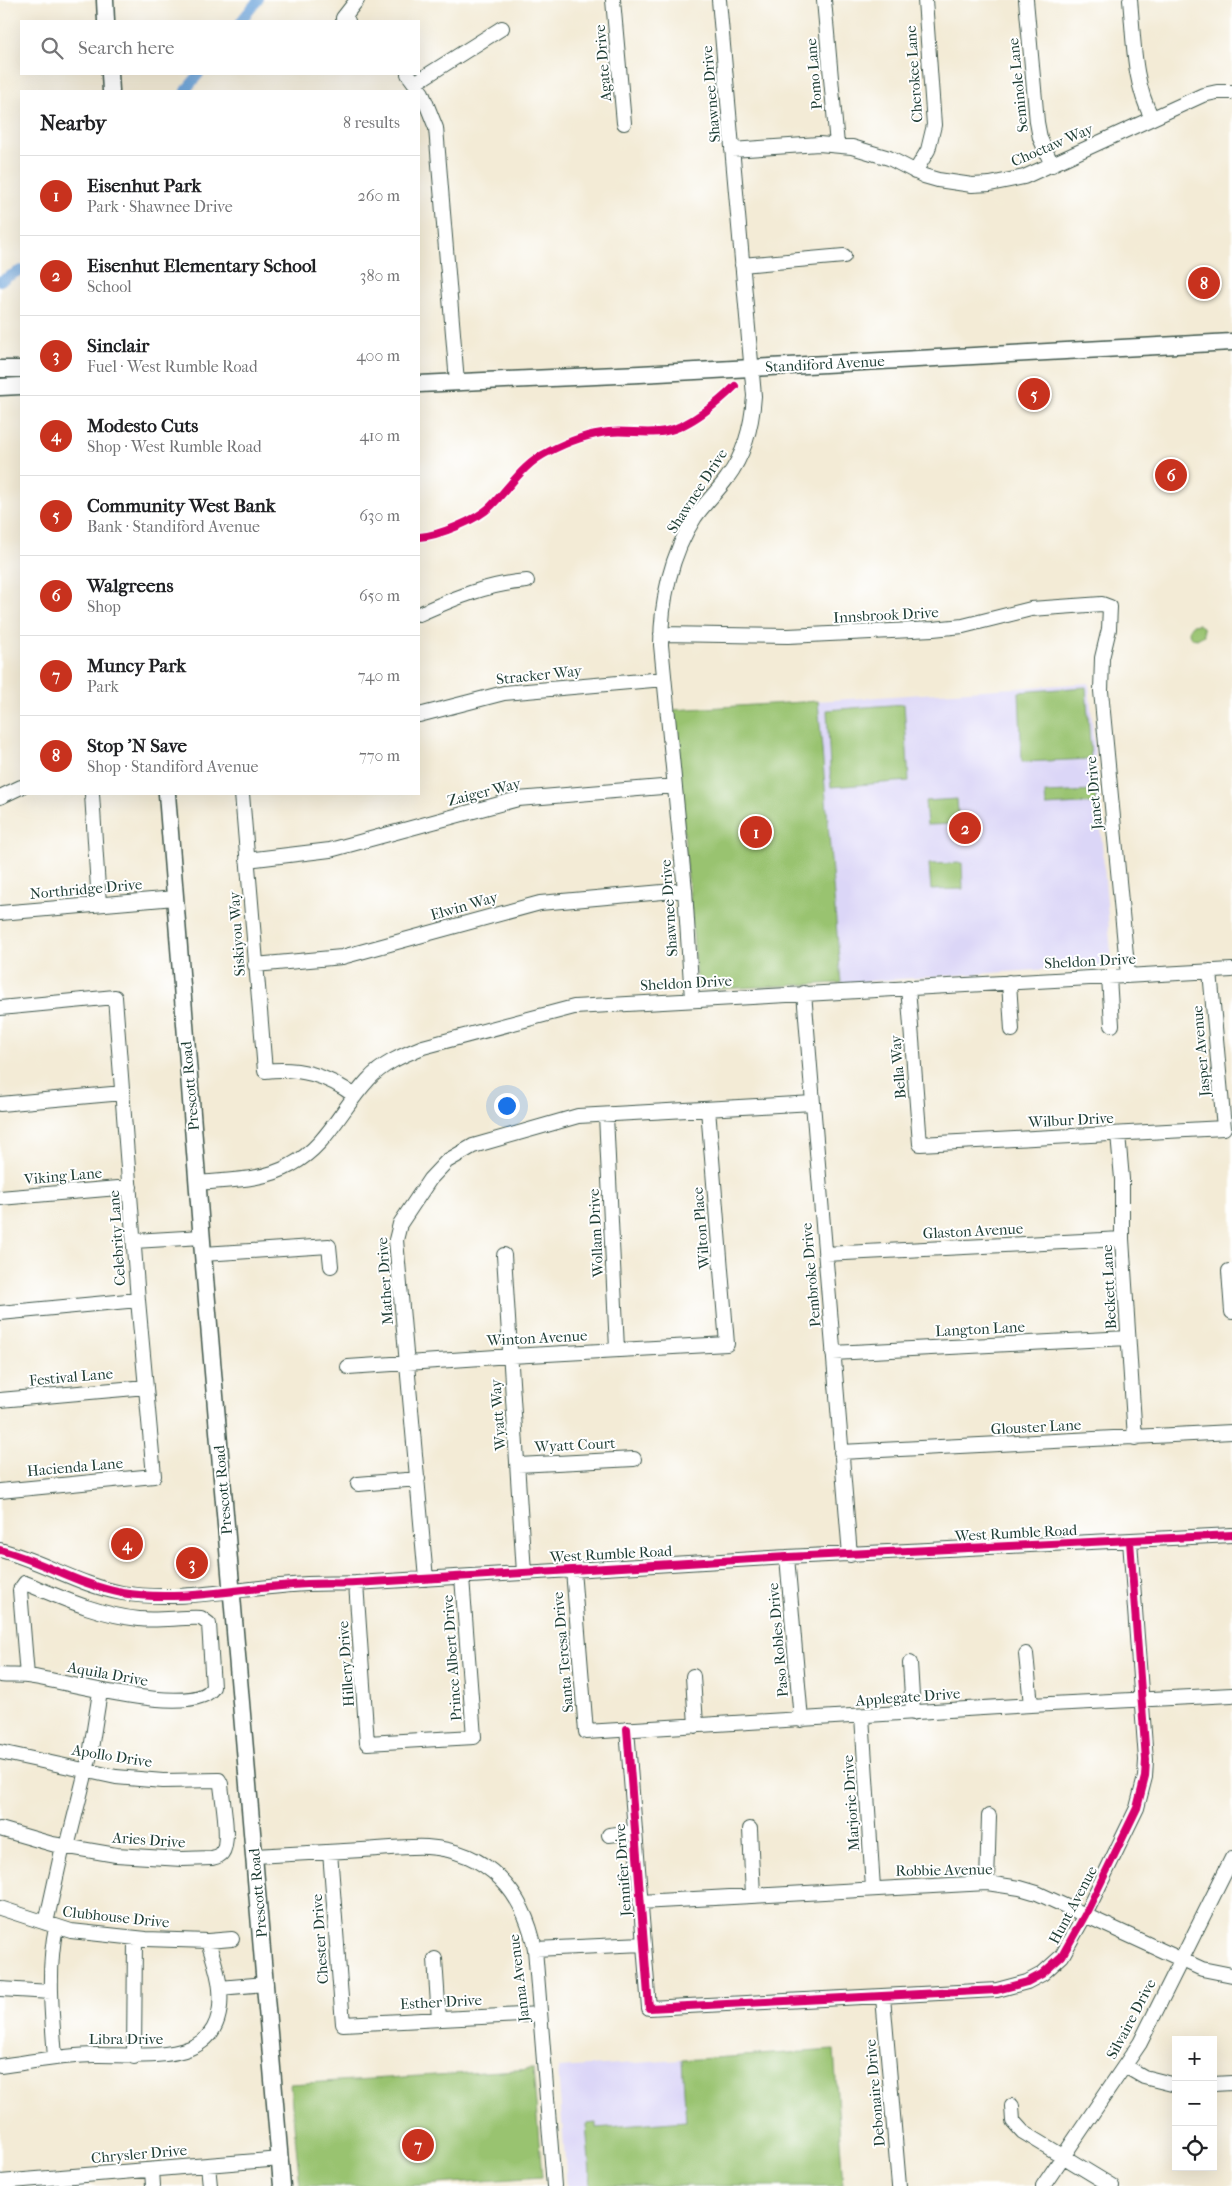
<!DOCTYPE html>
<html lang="en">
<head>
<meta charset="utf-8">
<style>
  body { margin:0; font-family:"IM FELL French Canon",serif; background:#f2f2f2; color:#202124 }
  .controls { position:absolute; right:15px; bottom:15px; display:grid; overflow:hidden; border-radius:0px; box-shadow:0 5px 20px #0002 }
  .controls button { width:45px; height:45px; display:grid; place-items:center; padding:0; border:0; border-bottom:1px solid #e0e0e0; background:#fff; color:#202124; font:25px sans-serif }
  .you { position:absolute; left:506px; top:1105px; width:18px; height:18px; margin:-12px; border:4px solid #fff; border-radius:50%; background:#1a73e8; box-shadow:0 0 0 8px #1a73e833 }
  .badge { display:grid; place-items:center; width:32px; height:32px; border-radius:50%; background:#c8321e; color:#fff; font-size:16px; font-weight:700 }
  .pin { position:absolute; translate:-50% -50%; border:2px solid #fff; box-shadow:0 1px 5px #0006 }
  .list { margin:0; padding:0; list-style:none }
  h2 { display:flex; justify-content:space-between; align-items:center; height:65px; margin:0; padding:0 20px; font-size:21px }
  h2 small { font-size:16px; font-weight:400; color:#757577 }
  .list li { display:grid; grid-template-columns:32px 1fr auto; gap:15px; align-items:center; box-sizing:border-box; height:80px; padding:0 20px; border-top:1px solid #e0e0e0 }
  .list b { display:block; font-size:19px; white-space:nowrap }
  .list p { margin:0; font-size:16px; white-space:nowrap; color:#757577 }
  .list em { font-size:16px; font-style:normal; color:#757577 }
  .icon { flex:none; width:28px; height:28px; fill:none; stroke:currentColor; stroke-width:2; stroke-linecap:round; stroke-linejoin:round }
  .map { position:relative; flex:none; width:1232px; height:2186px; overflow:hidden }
  .search { position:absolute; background:#fff; box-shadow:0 5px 20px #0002; left:20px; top:20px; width:400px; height:55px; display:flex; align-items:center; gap:12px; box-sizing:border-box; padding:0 18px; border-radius:0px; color:#757577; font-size:19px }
  .panel { position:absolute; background:#fff; box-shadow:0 5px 20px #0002; left:20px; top:90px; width:400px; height:705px; border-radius:0px }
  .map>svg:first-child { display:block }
  .built { fill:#dbd6f7 }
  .green { fill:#99c36f; stroke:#5c8052 }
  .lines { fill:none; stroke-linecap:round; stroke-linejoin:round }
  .canal { stroke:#6aa3d9; stroke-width:10 }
  .minor-casing { stroke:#3f574c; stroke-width:16 }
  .major-casing { stroke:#3f574c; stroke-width:19 }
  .minor { stroke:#fff; stroke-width:14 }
  .major { stroke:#fff; stroke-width:16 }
  .cycleway-casing { stroke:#fff; stroke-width:11 }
  .cycleway { stroke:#d6006c; stroke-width:8 }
  .labels { text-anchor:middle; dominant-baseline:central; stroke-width:4; stroke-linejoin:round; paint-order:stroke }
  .street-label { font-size:15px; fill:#1f3d34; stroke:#fff }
</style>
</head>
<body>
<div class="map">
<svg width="1232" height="2186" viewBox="0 0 1232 2186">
  <rect width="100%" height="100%" fill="#fff"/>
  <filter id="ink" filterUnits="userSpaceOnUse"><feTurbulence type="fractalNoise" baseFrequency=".02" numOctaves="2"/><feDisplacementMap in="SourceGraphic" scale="10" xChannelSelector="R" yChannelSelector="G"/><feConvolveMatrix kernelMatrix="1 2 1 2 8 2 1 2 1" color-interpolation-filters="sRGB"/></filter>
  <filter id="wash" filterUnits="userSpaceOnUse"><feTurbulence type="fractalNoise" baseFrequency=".0096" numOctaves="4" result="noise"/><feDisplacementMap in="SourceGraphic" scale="20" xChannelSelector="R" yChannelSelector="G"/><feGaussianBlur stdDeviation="1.12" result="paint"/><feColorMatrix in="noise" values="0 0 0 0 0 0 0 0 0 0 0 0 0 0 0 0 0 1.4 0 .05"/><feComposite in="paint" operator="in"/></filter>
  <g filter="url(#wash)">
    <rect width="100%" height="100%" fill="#f3ebd6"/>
    <path class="built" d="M 1089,683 L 1112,965 L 841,983 L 818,701 Z
      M 834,2050 L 843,2186 L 567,2186 L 558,2068 Z"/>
    <path class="green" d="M 1198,624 L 1203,627 L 1204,635 L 1197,639 L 1192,638 C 1188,634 1188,629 1192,625 Z
      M 1086,687 L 1091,759 L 1022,762 L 1019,692 Z
      M 818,701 L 841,983 L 698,990 L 673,710 Z
      M 904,704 L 909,781 L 831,787 L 827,710 Z
      M 1095,791 L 1096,803 L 1046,806 L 1045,793 Z
      M 957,799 L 959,824 L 927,825 L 925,801 Z
      M 962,863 L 963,889 L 931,890 L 929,864 Z
      M 834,2050 L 843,2186 L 591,2186 L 586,2124 L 596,2123 L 596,2128 L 686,2121 L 682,2060 Z
      M 533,2069 L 542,2177 L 407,2186 L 300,2186 L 290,2084 Z"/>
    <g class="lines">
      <path class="canal" d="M 241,21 L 258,0
        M 185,91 L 199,74
        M 0,281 L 21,270"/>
    </g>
  </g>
  <g filter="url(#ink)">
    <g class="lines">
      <g class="minor-casing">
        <path id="minor" d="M 613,0 L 624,123
          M 824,0 L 837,145
          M 1026,0 L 1037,122 L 1040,138 L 1052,165
          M 1130,0 C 1134,40 1133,82 1152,118
          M 348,21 L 343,18 L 357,0
          M 408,74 L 422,93 L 436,128 L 457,382
          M 415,83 L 502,28
          M 732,150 L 819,144 L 852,147 L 889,158 L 924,176 L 938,180 L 972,185 L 990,184 L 1024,177 L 1203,95 L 1217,92 L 1232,92
          M 915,172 L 928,150 L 934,125 L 925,0
          M 742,265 L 844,256
          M 419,614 C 455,598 487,584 527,581
          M 661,634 L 788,636 L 933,629 L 963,626 L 1031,609 L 1102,604 L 1110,607 L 1109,629 L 1102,658 L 1101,691 L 1128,976
          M 419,715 L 504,693 L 664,679
          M 92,794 L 99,904
          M 242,794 L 265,1071 C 299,1067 327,1075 355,1096
          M 0,797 L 21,787
          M 247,860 L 330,850 L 518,799 L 674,786
          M 0,913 L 175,898
          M 255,965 L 342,957 L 540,903 L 685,890
          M 1109,977 L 1112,1025
          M 1009,982 L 1012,1030
          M 908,987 L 920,1144 L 1224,1128 L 1210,971
          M 804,993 L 850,1555
          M 692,999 L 685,890 L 661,645 C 661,601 671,554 695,517 C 705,503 717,492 727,478 C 745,454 752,426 754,396 L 719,0
          M 0,1008 L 115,997 L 138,1300 L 154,1476 L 0,1491
          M 0,1104 L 123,1093
          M 606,1115 L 617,1349
          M 1118,1134 L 1122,1179 L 1122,1239 L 1135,1438
          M 198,1183 C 229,1180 263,1181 291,1165 C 327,1146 341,1109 368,1080 C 382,1064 403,1055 423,1047 L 574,1007 L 1232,970
          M 0,1198 L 130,1187
          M 134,1241 L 202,1237
          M 203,1254 L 329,1246 L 331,1266
          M 825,1254 L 1122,1239
          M 504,1255 L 524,1573
          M 1232,1271 L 1229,1271 L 1232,1312
          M 0,1313 L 138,1300
          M 833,1353 L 1128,1338
          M 348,1367 L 511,1356 L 727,1344 L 708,1109
          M 0,1400 L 146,1387
          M 841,1452 L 1232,1432
          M 518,1465 L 634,1459
          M 358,1484 L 418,1479
          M 0,1550 C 42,1561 79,1585 122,1593 C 177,1602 236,1589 292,1585 C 313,1583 335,1584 356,1583 L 787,1557 L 1232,1535
          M 787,1557 L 801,1720
          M 573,1570 L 586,1732 L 1031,1705 L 1232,1695
          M 426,1579 L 396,1240 L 400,1224 L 430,1179 L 447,1161 L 473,1146 L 578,1116 L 813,1103
          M 356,1583 L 367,1743 L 474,1737 L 462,1577
          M 1026,1654 L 1031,1705
          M 910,1663 L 913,1713
          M 0,1675 C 9,1676 18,1675 27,1676 C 58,1679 197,1720 213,1687 L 209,1624 L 201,1618 C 181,1617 160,1621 139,1619 C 99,1615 62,1598 25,1583 L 20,1590 L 27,1676
          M 693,1676 L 696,1726
          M 862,1716 L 873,1888
          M 627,1729 L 649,2008 L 997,1990 L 1027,1982 L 1042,1974 L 1062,1956 L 1085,1915 L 1137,1808 L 1145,1777 L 1146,1760 L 1130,1541
          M 0,1752 L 116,1777 L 163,1781 L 219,1780 L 221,1784 C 222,1799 231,1841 222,1853 C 220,1856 216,1857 212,1858 L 182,1859 L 116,1855 L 52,1844 L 0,1829
          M 750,1829 L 753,1896
          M 609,1835 L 634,1832
          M 67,1847 L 90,1755 L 100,1692
          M 330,1852 L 343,2024 L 540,2014
          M 255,1856 C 291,1854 326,1852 362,1850 C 384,1849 406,1846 427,1847 C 488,1851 524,1892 535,1949 L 554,2186
          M 987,1883 L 989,1816
          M 640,1902 L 987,1883 L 1020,1888 L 1037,1893 L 1202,1969 L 1232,1975
          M 0,1908 L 71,1931 L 146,1939 L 208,1941 L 232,1939
          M 46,1923 L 63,1846
          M 535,1949 L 643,1944
          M 435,1959 L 439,2019
          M 220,1988 L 266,1984
          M 0,1989 L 51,1992
          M 883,1997 L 899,2186
          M 134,2057 L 135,1938
          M 55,2058 C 52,2014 47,1970 56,1927
          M 0,2066 C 32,2062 63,2055 95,2055 C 146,2054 227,2069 220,1989 C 219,1973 212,1956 208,1941
          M 1125,2066 L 1144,2077 L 1176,2085
          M 1213,2084 L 1232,2083
          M 1012,2106 L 1013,2121 L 1023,2132 L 1112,2186
          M 208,2165 L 210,2186
          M 152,2170 L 153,2186
          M 0,2182 L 281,2159
          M 1043,2186 L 1140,2043 L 1232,1858"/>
      </g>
      <g class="major-casing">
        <path id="major" d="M 105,0 L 106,21
          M 110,74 L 111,91
          M 0,369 L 21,369
          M 419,384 L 640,374 L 1232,342
          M 0,387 L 21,386
          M 167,794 L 203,1254 L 282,2186"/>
      </g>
      <use href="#minor" class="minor"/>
      <use href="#major" class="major"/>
      <g class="cycleway-casing">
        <path id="cycleway" d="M 419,537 C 438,536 477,520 491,506 C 510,487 523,464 548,452 C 567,442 587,434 609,432 C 627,430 648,435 666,431 C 689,427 719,402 735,386
          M 0,1550 C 42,1561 79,1585 122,1593 C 177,1602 236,1589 292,1585 C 313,1583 335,1584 356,1583 L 787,1557 L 1232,1535
          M 627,1729 L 649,2008 L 997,1990 L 1027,1982 L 1042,1974 L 1062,1956 L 1085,1915 L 1137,1808 L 1145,1777 L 1146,1760 L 1130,1541"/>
      </g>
      <use href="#cycleway" class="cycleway"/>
    </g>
  </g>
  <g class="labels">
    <g class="street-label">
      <text transform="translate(603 63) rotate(-95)">Agate Drive</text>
      <text transform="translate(814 74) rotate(-95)">Pomo Lane</text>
      <text transform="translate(914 74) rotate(-94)">Cherokee Lane</text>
      <text transform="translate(1018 85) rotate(-96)">Seminole Lane</text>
      <text transform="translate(711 94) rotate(-95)">Shawnee Drive</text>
      <text transform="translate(1052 145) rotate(-23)">Choctaw Way</text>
      <text transform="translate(825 364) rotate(-3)">Standiford Avenue</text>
      <text transform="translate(697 491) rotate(-57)">Shawnee Drive</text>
      <text transform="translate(886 615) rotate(-3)">Innsbrook Drive</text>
      <text transform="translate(539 675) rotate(-6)">Stracker Way</text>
      <text transform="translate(484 792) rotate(-14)">Zaiger Way</text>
      <text transform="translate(1094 793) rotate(-95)">Janet Drive</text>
      <text transform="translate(86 889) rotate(-5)">Northridge Drive</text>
      <text transform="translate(464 906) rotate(-16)">Elwin Way</text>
      <text transform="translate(669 908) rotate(-94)">Shawnee Drive</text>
      <text transform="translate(237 934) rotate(-94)">Siskiyou Way</text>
      <text transform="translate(1090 961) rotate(-3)">Sheldon Drive</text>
      <text transform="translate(686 983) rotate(-3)">Sheldon Drive</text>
      <text transform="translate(1201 1051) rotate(-95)">Jasper Avenue</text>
      <text transform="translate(898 1067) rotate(-95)">Bella Way</text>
      <text transform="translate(190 1086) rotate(-95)">Prescott Road</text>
      <text transform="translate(1071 1120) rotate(-3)">Wilbur Drive</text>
      <text transform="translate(63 1176) rotate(-5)">Viking Lane</text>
      <text transform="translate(701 1228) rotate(-95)">Wilton Place</text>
      <text transform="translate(973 1231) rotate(-3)">Glaston Avenue</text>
      <text transform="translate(596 1233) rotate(-93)">Wollam Drive</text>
      <text transform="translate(117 1238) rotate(-94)">Celebrity Lane</text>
      <text transform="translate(811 1275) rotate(-95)">Pembroke Drive</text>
      <text transform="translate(385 1281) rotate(-94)">Mather Drive</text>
      <text transform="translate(1109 1287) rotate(-93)">Beckett Lane</text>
      <text transform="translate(980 1329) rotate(-3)">Langton Lane</text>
      <text transform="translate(537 1338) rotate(-3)">Winton Avenue</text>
      <text transform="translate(71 1377) rotate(-5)">Festival Lane</text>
      <text transform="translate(498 1415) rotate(-94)">Wyatt Way</text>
      <text transform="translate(1036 1427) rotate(-3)">Glouster Lane</text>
      <text transform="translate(575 1445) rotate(-3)">Wyatt Court</text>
      <text transform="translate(75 1467) rotate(-5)">Hacienda Lane</text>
      <text transform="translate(223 1490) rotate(-95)">Prescott Road</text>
      <text transform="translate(1016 1533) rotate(-3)">West Rumble Road</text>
      <text transform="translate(611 1554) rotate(-3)">West Rumble Road</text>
      <text transform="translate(778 1640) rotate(-95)">Paso Robles Drive</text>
      <text transform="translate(563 1652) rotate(-95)">Santa Teresa Drive</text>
      <text transform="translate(452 1658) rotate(-94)">Prince Albert Drive</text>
      <text transform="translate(346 1664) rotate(-94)">Hillery Drive</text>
      <text transform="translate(108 1674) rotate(10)">Aquila Drive</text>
      <text transform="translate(908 1697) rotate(-4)">Applegate Drive</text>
      <text transform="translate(112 1756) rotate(9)">Apollo Drive</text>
      <text transform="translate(851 1803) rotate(-94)">Marjorie Drive</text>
      <text transform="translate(149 1840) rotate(4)">Aries Drive</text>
      <text transform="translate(623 1870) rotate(-94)">Jennifer Drive</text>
      <text transform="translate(944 1870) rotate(-1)">Robbie Avenue</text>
      <text transform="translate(258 1893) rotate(-95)">Prescott Road</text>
      <text transform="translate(1073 1905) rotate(-62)">Hunt Avenue</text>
      <text transform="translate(116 1917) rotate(6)">Clubhouse Drive</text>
      <text transform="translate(320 1939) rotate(-94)">Chester Drive</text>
      <text transform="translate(519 1978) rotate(-97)">Janna Avenue</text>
      <text transform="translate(441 2002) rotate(-3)">Esther Drive</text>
      <text transform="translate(1131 2019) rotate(-62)">Silvaire Drive</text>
      <text x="126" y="2039">Libra Drive</text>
      <text transform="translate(875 2093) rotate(-95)">Debonaire Drive</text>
      <text transform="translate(139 2154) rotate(-5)">Chrysler Drive</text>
    </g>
  </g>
</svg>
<div class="controls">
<button>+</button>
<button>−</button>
<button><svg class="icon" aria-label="locate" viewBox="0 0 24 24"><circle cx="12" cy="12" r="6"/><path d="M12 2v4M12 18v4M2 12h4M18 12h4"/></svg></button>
</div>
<div class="you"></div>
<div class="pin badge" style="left:756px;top:832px">1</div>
<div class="pin badge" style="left:965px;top:828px">2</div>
<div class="pin badge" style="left:192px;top:1563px">3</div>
<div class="pin badge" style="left:127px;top:1544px">4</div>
<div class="pin badge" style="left:1034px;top:394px">5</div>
<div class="pin badge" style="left:1171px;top:475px">6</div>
<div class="pin badge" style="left:418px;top:2145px">7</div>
<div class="pin badge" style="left:1204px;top:283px">8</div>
<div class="search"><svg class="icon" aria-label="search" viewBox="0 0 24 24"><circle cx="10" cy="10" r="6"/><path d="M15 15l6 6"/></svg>Search here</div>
<section class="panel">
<h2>Nearby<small>8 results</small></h2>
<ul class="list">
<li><span class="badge">1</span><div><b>Eisenhut Park</b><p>Park · Shawnee Drive</p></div><em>260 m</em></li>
<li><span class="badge">2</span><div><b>Eisenhut Elementary School</b><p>School</p></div><em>380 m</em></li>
<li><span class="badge">3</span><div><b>Sinclair</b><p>Fuel · West Rumble Road</p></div><em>400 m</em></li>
<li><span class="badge">4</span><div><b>Modesto Cuts</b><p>Shop · West Rumble Road</p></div><em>410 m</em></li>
<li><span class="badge">5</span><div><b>Community West Bank</b><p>Bank · Standiford Avenue</p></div><em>630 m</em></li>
<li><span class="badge">6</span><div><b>Walgreens</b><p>Shop</p></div><em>650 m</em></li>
<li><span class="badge">7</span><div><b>Muncy Park</b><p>Park</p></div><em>740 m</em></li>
<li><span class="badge">8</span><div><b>Stop 'N Save</b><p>Shop · Standiford Avenue</p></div><em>770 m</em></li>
</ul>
</section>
</div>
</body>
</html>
